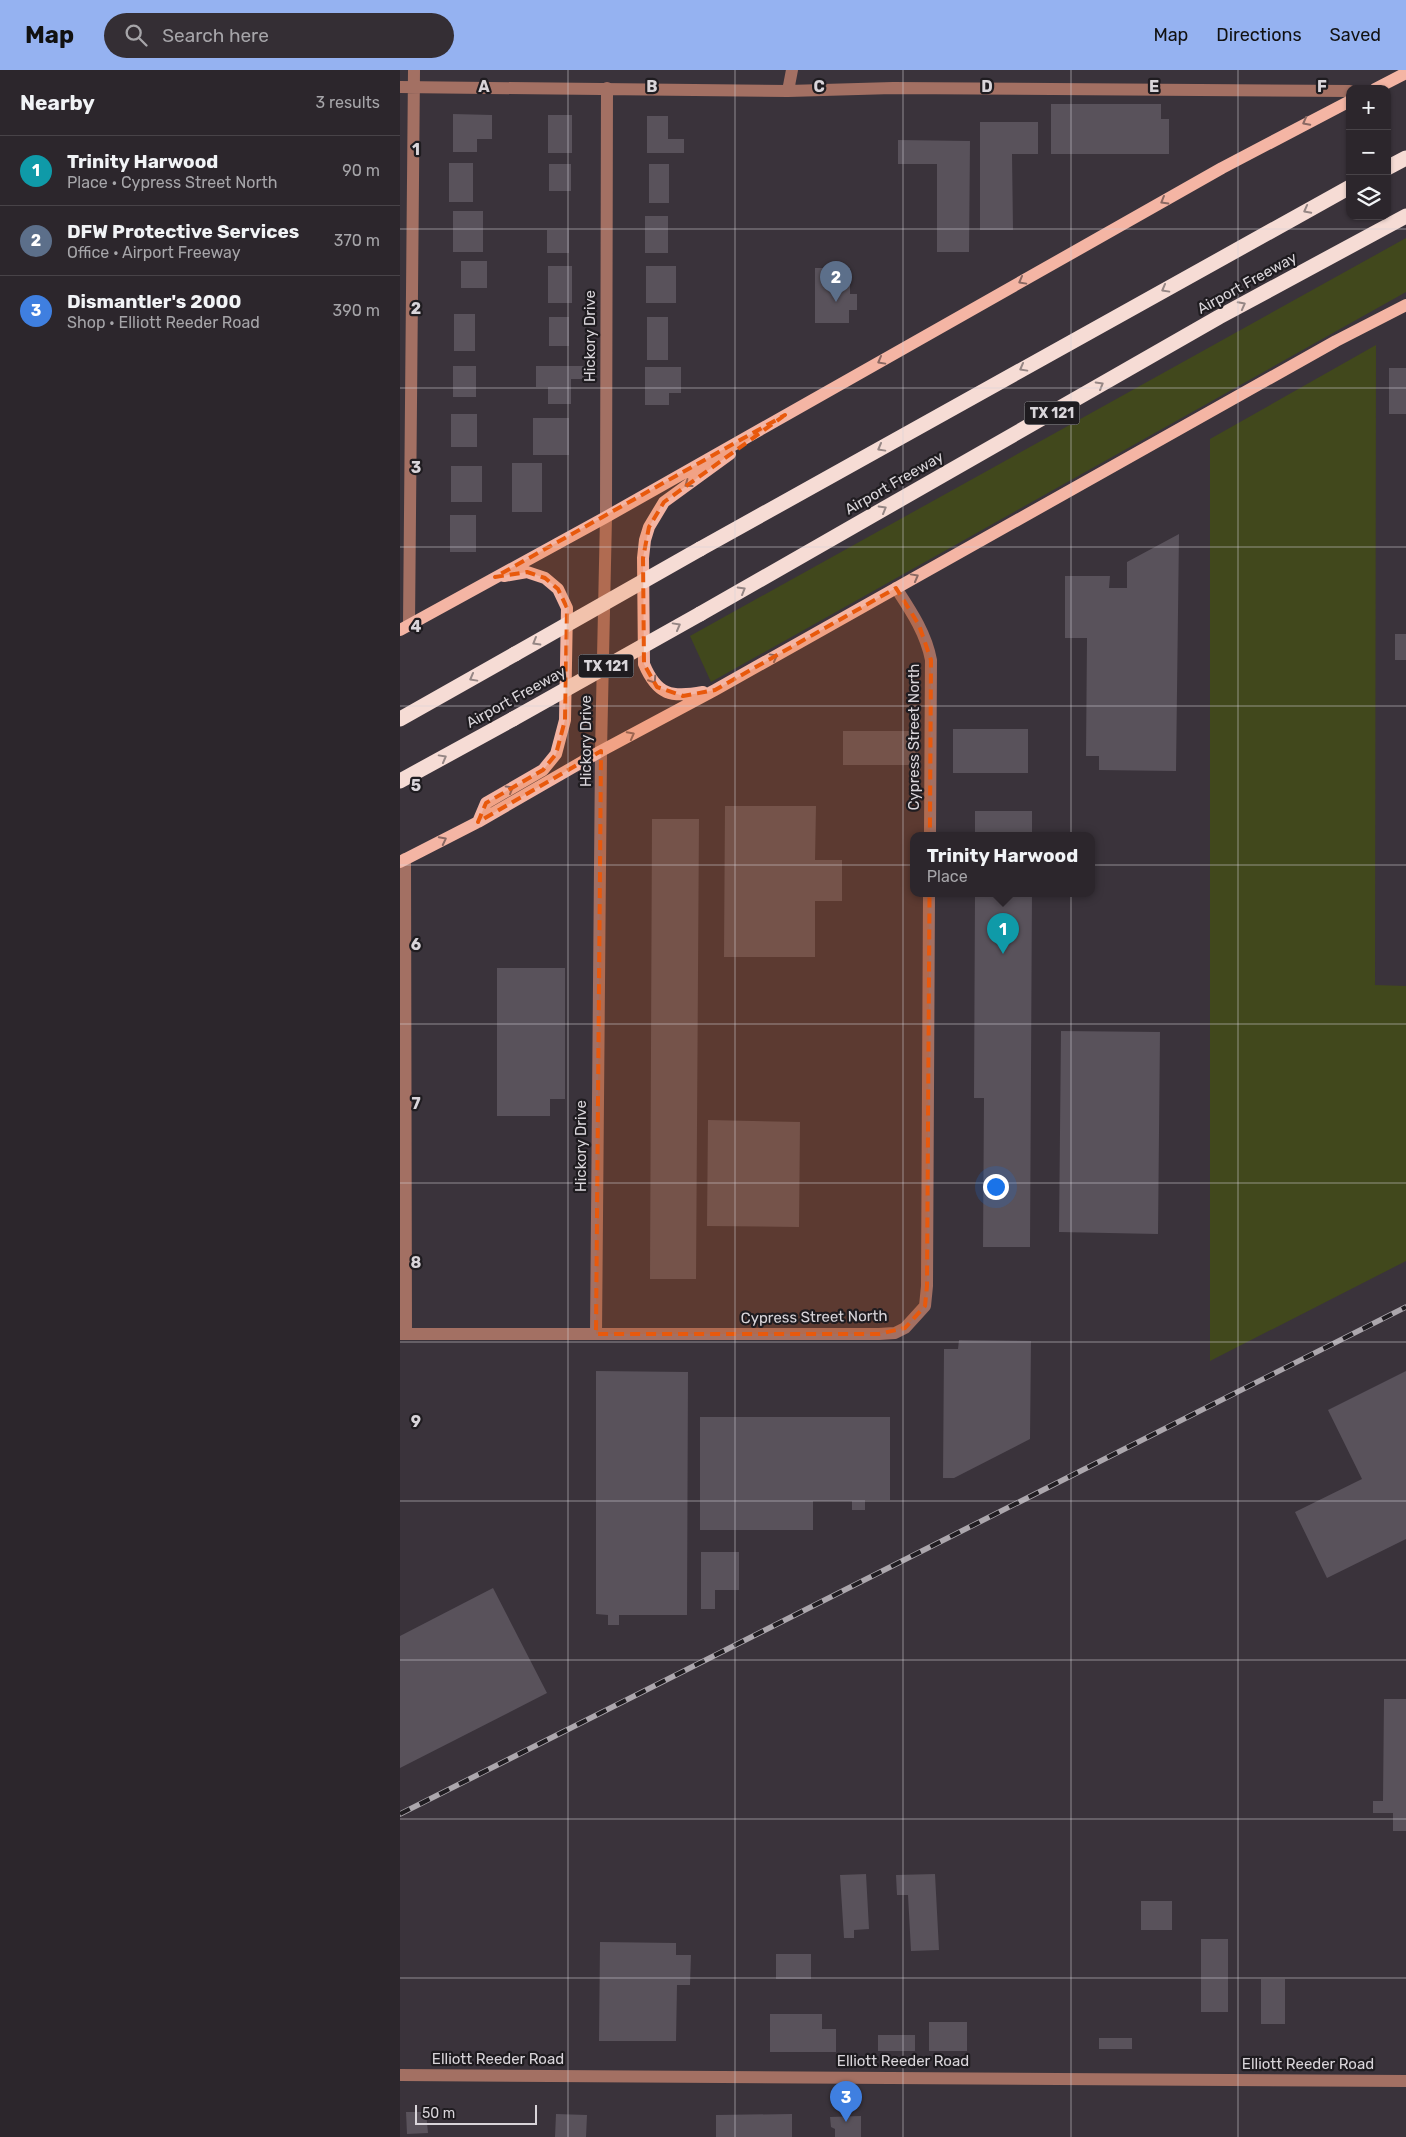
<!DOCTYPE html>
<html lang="en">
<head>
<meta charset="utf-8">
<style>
  body { margin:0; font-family:Rubik,sans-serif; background:#342e34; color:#f1f3f6 }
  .controls { position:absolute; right:15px; top:15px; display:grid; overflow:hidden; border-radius:10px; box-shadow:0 1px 4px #0004 }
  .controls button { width:45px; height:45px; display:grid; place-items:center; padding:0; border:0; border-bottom:1px solid #484348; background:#2c262c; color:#f1f3f6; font:25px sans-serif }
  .scale { position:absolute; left:15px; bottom:12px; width:122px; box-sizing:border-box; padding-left:5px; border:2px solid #d9d5da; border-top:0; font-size:14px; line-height:18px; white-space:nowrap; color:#d9d5da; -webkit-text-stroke:4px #1f1c20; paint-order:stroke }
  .you { position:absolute; left:595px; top:1116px; width:18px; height:18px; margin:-12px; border:4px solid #fff; border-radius:50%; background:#1a73e8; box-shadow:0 0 0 8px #1a73e833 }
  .badge { display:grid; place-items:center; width:32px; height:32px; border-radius:50%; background:#95b2f1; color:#fff; font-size:16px; font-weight:700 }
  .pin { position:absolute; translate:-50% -41px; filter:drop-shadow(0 1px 2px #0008) }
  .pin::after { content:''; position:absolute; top:26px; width:18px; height:15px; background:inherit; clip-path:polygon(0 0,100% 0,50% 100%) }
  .popup { position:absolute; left:510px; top:762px; width:185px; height:65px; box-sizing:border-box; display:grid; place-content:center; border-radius:10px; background:#2c262c; filter:drop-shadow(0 1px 4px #0005); font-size:16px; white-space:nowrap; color:#a6a5a9 }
  .popup b { font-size:19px; color:#f1f3f6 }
  .popup::after { content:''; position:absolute; left:50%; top:100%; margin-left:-10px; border:10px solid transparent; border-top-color:#2c262c }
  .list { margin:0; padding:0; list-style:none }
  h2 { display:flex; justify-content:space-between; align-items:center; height:65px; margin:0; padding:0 20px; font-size:21px }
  h2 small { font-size:16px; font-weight:400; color:#a6a5a9 }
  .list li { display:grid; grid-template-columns:32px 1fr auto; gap:15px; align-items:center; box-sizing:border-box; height:70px; padding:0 20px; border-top:1px solid #484348 }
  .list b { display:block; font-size:19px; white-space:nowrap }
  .list p { margin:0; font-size:16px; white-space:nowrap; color:#a6a5a9 }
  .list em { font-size:16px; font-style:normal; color:#a6a5a9 }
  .icon { flex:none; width:28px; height:28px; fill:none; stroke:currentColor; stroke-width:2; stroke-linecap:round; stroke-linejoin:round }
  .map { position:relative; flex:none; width:1006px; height:2067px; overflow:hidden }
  header { display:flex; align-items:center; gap:30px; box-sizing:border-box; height:70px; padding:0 25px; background:#95b2f1; color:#111 }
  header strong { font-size:24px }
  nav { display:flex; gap:28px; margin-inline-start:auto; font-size:18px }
  .search { width:350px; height:45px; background:#342e34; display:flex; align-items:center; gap:12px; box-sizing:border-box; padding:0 18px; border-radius:28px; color:#a6a5a9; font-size:19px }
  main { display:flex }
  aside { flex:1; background:#2c262c }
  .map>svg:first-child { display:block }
  .green { fill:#41481c }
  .building { fill:#59525b }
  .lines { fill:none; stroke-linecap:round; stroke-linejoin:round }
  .minor { stroke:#a37063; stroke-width:12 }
  .major { stroke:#f4b5a4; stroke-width:12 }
  .highway { stroke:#f6dcd5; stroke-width:15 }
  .rail-casing { stroke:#aca7ad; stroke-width:5.5 }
  .rail { stroke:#1f1c20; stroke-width:4; stroke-dasharray:11; stroke-linecap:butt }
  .highway-bridge { stroke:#f6dcd5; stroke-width:15 }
  .oneway { stroke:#8a6862 }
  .oneway2 { stroke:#958684 }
  .marked { fill:#e8590c; fill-opacity:0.2; stroke:#e8590c; stroke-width:4; stroke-dasharray:10 6; stroke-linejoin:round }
  .grid { fill:none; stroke:#d9d5da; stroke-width:1; stroke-opacity:0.55 }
  .labels { text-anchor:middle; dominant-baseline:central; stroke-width:4.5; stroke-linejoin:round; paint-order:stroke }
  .shield { fill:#1f1c20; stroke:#a19ea2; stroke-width:1 }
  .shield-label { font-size:14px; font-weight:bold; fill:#d9d5da }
  .street-label { font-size:15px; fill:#d9d5da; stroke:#1f1c20 }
  .grid-label { font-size:16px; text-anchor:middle; font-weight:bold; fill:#d9d5da; stroke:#1f1c20; stroke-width:4.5; stroke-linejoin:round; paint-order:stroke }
</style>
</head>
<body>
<header>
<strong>Map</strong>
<div class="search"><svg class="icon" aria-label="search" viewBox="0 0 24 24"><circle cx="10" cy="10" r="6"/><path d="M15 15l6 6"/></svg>Search here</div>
<nav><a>Map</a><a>Directions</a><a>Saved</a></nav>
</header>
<main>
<aside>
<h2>Nearby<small>3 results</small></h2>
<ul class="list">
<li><span class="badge" style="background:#0f9aa8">1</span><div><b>Trinity Harwood</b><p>Place · Cypress Street North</p></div><em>90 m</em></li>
<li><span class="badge" style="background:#5c6f8a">2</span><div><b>DFW Protective Services</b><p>Office · Airport Freeway</p></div><em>370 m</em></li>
<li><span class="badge" style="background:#3f7fe0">3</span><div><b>Dismantler's 2000</b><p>Shop · Elliott Reeder Road</p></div><em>390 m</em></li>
</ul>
</aside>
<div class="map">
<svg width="1006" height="2067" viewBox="0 0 1006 2067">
  <rect width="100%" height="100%" fill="#3a333b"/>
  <path class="green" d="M 1006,168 L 1006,222 L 311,612 L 290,566 Z
    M 976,275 L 975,915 L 1006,916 L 1006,1191 L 810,1291 L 810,369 Z"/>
  <path class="building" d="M 651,34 L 761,34 L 761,49 L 769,49 L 769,84 L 651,84 Z
    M 53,44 L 92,45 L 92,69 L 77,69 L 77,82 L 53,82 Z
    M 148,45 L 172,45 L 172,83 L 148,83 Z
    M 247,46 L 268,46 L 268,69 L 284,69 L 284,83 L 247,83 Z
    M 580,52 L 638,52 L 638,84 L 612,84 L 613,160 L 580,160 Z
    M 498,70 L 570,71 L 569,182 L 537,182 L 537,94 L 498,94 Z
    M 49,93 L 73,93 L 73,132 L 49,132 Z
    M 149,94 L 171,94 L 171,121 L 149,121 Z
    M 249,94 L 269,94 L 269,133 L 249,133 Z
    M 53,141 L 83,141 L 83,182 L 53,182 Z
    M 245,146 L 268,146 L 268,183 L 245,183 Z
    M 147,160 L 169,160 L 169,183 L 147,183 Z
    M 61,191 L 87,191 L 87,218 L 61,218 Z
    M 148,196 L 172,196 L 172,233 L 148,233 Z
    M 246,196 L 276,196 L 276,233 L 246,233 Z
    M 415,198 L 450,198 L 450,224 L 457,224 L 457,240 L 449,240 L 449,253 L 415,253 Z
    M 54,244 L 75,244 L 75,281 L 54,281 Z
    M 149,247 L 169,247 L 169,276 L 149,276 Z
    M 247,247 L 268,247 L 268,290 L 247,290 Z
    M 53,296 L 76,296 L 76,327 L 53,327 Z
    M 136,296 L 184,296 L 184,309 L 171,309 L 171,334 L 148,334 L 148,317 L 136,317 Z
    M 245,297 L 281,297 L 281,323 L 269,323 L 269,335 L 245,335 Z
    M 989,298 L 1006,298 L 1006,344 L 989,344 Z
    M 51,344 L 77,344 L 77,377 L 51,377 Z
    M 133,348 L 169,348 L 169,385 L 133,385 Z
    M 112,393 L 142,393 L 142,442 L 112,442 Z
    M 51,396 L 82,396 L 82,432 L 51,432 Z
    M 50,445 L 76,445 L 76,482 L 50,482 Z
    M 779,464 L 776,701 L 699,700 L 699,686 L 686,686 L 687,568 L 665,568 L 665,506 L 710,506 L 709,518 L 727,518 L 727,492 Z
    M 995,564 L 1006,564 L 1006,590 L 995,590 Z
    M 553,659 L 628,659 L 628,703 L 553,703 Z
    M 443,661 L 518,661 L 518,695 L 443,695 Z
    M 325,736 L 416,736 L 415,790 L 442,790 L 442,831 L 415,831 L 415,887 L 324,887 Z
    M 575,741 L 632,741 L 632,765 L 575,765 Z
    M 252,749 L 299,749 L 296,1209 L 250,1209 Z
    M 575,823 L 632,823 L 630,1177 L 583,1177 L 584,1028 L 574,1028 Z
    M 97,898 L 165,898 L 165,1029 L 150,1029 L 150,1046 L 97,1046 Z
    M 661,961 L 760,962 L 758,1164 L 659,1162 Z
    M 308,1050 L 400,1052 L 399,1157 L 307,1156 Z
    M 559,1270 L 631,1271 L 630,1369 L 554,1408 L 543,1408 L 544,1279 L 558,1279 Z
    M 196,1301 L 288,1302 L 287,1545 L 219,1545 L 219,1555 L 208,1555 L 208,1545 L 196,1544 Z
    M 1006,1301 L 1006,1469 L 927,1508 L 895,1442 L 962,1409 L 928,1340 Z
    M 300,1347 L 490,1347 L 490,1430 L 465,1430 L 465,1440 L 452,1440 L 452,1431 L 413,1431 L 413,1460 L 300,1460 Z
    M 301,1482 L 339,1482 L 339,1520 L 315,1520 L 315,1539 L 301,1539 Z
    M 93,1518 L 147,1623 L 0,1698 L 0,1566 Z
    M 984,1629 L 1006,1629 L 1006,1761 L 993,1761 L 993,1743 L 973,1743 L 973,1731 L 983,1731 Z
    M 466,1804 L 469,1859 L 454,1860 L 454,1868 L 444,1868 L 440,1805 Z
    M 535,1804 L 539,1880 L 511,1881 L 508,1825 L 497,1825 L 496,1805 Z
    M 741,1831 L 772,1831 L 772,1860 L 741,1860 Z
    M 801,1869 L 828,1869 L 828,1942 L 801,1942 Z
    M 200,1872 L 276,1873 L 276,1885 L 291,1885 L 290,1915 L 277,1915 L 276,1971 L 199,1971 Z
    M 376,1884 L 411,1884 L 411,1909 L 376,1909 Z
    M 861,1909 L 885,1909 L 885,1954 L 861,1954 Z
    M 370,1944 L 422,1944 L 422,1959 L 436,1959 L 436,1982 L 370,1982 Z
    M 529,1952 L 567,1952 L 567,1981 L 529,1981 Z
    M 478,1965 L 515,1965 L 515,1981 L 478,1981 Z
    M 699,1968 L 732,1968 L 732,1979 L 699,1979 Z
    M 6,2042 L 26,2042 L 28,2063 L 7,2064 Z
    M 156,2044 L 187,2045 L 186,2067 L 155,2067 Z
    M 392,2044 L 392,2067 L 316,2067 L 316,2045 Z
    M 461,2046 L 461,2067 L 435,2067 L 435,2059 L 431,2057 L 430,2047 Z"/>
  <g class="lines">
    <path class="minor" d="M 0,17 L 388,21 L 493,18 L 950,21
      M 388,21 L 392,0
      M 496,518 C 511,541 526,563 531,590 L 530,765
      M 9,555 L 14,0
      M 5,789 L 6,1264
      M 0,1264 L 479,1264 L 495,1263 L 505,1258 L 525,1236 L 527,1216 L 529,823
      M 196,1264 L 201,681 L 206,447 L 207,18
      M 0,2005 L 1006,2011"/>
    <path class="major" d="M 975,19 L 1006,3
      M 0,560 L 206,447 L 822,98 L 950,31
      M 303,622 C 271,628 257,625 244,594 L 243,488 L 245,470 L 249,457 L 264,432 L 330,384
      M 78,752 L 86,733 L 143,700 L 156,684 L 165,650 L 167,538 L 158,519 L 145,508 L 127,502 L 104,506
      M 0,792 L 78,752 L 201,681 L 315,620 L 936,271 L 1006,235"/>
    <path class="highway" d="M 987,98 L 1006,88
      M 300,479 L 950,117
      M 300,544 L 819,247 L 1006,146
      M 0,649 L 115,584
      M 0,711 L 113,649"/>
    <g class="rail-casing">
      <path id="rail" d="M 0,1744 L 1006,1237"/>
    </g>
    <use href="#rail" class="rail"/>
    <path class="highway-bridge" d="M 115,584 L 300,479
      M 113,649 L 300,544"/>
  </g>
  <defs><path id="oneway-chevron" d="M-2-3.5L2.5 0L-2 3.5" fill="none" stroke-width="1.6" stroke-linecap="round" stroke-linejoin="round" transform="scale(1.25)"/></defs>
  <g class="oneway">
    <use href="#oneway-chevron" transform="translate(906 52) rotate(152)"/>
    <use href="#oneway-chevron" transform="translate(764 131) rotate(150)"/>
    <use href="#oneway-chevron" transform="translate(622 211) rotate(151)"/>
    <use href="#oneway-chevron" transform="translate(481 291) rotate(151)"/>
    <use href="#oneway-chevron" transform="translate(288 414) rotate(144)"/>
    <use href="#oneway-chevron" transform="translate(515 507) rotate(-29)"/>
    <use href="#oneway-chevron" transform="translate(374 587) rotate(-29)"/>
    <use href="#oneway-chevron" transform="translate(253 610) rotate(57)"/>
    <use href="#oneway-chevron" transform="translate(231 665) rotate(-28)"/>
    <use href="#oneway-chevron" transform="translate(110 719) rotate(-30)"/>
    <use href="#oneway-chevron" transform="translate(43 770) rotate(-27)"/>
  </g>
  <g class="oneway2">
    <use href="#oneway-chevron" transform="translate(907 140) rotate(152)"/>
    <use href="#oneway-chevron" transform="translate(765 219) rotate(151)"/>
    <use href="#oneway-chevron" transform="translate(842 235) rotate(-28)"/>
    <use href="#oneway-chevron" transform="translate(623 298) rotate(151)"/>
    <use href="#oneway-chevron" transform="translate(700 315) rotate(-30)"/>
    <use href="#oneway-chevron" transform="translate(481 378) rotate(151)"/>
    <use href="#oneway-chevron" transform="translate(483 439) rotate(-30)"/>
    <use href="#oneway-chevron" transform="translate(342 520) rotate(-30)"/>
    <use href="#oneway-chevron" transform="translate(277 556) rotate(-29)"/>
    <use href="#oneway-chevron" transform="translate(136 572) rotate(150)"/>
    <use href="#oneway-chevron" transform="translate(73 608) rotate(151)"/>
    <use href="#oneway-chevron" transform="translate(43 688) rotate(-29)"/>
  </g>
  <path class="marked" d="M 385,345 L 264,432 L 249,457 L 243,488 L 244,594 L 257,617 L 283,626 L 315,620 L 496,518 L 519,555 L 531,590 L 527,1216 L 525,1236 L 505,1258 L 479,1264 L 196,1264 L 201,681 L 78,752 L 86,733 L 143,700 L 156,684 L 165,650 L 167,538 L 158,519 L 145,508 L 127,502 L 95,507 Z"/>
  <path class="grid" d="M 168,0 L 168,2067M 335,0 L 335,2067M 503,0 L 503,2067M 671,0 L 671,2067M 838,0 L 838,2067M 0,159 L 1006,159M 0,318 L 1006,318M 0,477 L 1006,477M 0,636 L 1006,636M 0,795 L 1006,795M 0,954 L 1006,954M 0,1113 L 1006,1113M 0,1272 L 1006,1272M 0,1431 L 1006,1431M 0,1590 L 1006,1590M 0,1749 L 1006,1749M 0,1908 L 1006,1908"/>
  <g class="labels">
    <g class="shield">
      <rect x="624.5" y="331.5" width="55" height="23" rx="4"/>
      <rect x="178.5" y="584.5" width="55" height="23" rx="4"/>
    </g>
    <g class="shield-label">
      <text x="652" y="343">TX 121</text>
      <text x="206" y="596">TX 121</text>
    </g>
    <g class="street-label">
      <text transform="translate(847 213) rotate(-29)">Airport Freeway</text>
      <text transform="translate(190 266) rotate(-90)">Hickory Drive</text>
      <text transform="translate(494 413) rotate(-30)">Airport Freeway</text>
      <text transform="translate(116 627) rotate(-29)">Airport Freeway</text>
      <text transform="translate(514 667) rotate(-90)">Cypress Street North</text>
      <text transform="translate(186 671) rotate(-90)">Hickory Drive</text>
      <text transform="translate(181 1076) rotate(-90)">Hickory Drive</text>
      <text transform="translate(414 1247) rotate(-1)">Cypress Street North</text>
      <text x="98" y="1989">Elliott Reeder Road</text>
      <text x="503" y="1991">Elliott Reeder Road</text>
      <text x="908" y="1994">Elliott Reeder Road</text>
    </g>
  </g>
  <g class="grid-label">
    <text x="84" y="22">A</text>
    <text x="252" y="22">B</text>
    <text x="419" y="22">C</text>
    <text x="587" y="22">D</text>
    <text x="754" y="22">E</text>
    <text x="922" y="22">F</text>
    <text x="16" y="85">1</text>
    <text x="16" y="244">2</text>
    <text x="16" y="403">3</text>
    <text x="16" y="562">4</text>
    <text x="16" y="721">5</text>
    <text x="16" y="880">6</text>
    <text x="16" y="1039">7</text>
    <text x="16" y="1198">8</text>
    <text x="16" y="1357">9</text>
  </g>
</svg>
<div class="controls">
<button>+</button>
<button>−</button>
<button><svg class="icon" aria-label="layers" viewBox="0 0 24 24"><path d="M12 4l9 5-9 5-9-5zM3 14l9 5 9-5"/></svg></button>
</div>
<div class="scale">50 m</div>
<div class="you"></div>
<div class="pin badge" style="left:603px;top:884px;background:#0f9aa8">1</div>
<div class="popup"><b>Trinity Harwood</b>Place</div>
<div class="pin badge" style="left:436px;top:232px;background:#5c6f8a">2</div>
<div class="pin badge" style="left:446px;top:2052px;background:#3f7fe0">3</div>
</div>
</main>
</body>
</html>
